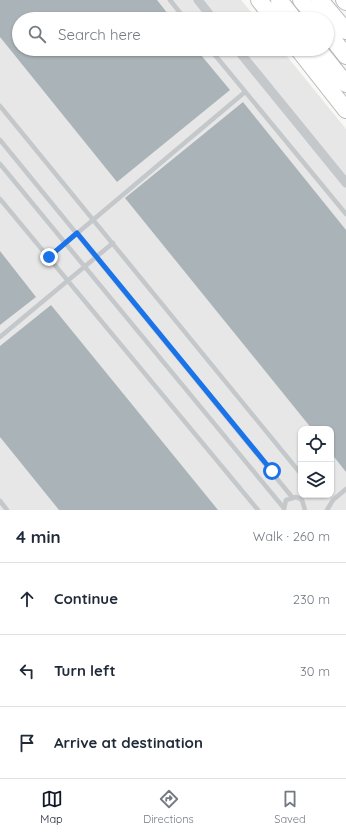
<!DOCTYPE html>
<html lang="en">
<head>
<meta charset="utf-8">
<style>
  body { margin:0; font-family:Quicksand,sans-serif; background:#f6f6f7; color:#1f2937 }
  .controls { position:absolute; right:12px; bottom:12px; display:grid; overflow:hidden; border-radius:8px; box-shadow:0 1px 3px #0004 }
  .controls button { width:36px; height:36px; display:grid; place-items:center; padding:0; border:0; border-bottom:1px solid #e0e1e3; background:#fff; color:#1f2937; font:20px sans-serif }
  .stop { position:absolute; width:12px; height:12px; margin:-9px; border:3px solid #1a73e8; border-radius:50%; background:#fff }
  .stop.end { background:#1a73e8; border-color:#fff; box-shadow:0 1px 4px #0008 }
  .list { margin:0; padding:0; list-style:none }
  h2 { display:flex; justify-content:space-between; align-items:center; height:52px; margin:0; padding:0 16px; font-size:17px }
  h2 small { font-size:13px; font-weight:400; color:#747a83 }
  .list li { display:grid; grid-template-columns:26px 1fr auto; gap:12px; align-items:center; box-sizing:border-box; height:72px; padding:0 16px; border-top:1px solid #e0e1e3 }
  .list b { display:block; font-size:15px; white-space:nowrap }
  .list em { font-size:13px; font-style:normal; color:#747a83 }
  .icon { flex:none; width:22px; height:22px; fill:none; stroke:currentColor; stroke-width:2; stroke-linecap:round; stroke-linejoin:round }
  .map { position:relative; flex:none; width:346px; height:510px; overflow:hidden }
  .search { position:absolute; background:#fff; box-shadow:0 1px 3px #0004; left:12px; right:12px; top:12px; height:44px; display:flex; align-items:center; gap:10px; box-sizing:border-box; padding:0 14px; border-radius:22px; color:#747a83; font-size:15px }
  .sheet { height:268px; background:#fff }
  nav { display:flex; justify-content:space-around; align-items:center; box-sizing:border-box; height:56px; border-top:1px solid #e0e1e3; background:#fff; font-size:11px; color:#747a83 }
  nav a { display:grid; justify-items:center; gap:2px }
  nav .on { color:#111827 }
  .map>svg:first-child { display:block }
  .built { fill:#e6e7e6; fill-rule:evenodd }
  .building { fill:#aab3b8 }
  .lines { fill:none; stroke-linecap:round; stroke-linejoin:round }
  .highway-casing { stroke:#b7babd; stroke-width:18 }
  .lane { stroke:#c4c8cb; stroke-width:4.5 }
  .street { stroke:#c4c8cb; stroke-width:9 }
  .highway { stroke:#fff; stroke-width:16 }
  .route { stroke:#1a73e8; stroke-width:5 }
</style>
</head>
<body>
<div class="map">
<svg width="346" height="510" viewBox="0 0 346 510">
  <rect width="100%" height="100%" fill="#f8f8f5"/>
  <path class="built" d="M 0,0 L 241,0 L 257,19 L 19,19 L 19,49 L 281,49 L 346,129 L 346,510 L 0,510 ZM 301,429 L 331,429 L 331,495 L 301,495 Z"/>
  <path class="building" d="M 0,0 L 157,0 L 172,19 L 19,19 L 19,49 L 196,49 L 230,90 L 117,182 L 0,37 Z
    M 243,102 L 346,230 L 346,472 L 331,453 L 331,429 L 312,429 L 125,198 Z
    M 0,251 L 36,297 L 0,325 Z
    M 51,305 L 218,510 L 59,510 L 0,437 L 0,346 Z"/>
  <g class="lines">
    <g class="highway-casing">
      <path id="highway" d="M 259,0 L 274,19
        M 279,0 L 294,19
        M 301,0 L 317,19
        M 320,0 L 346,31
        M 344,0 L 346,2
        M 327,32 L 346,56
        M 298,49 L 346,110
        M 318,49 L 346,84"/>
    </g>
    <path class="lane" d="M 170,0 L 185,19
      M 210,49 L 346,214
      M 0,106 L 301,474
      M 0,140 L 292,497
      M 0,164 L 283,507
      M 0,199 L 258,510
      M 49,257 L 245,92
      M 0,337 L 113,243
      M 0,501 L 7,510
      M 284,509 L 286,500 L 296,497 L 302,500 L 305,510
      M 327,510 L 333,500 L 346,489"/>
    <path class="street" d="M 198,0 L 213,19
      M 237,49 L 346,183"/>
    <use href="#highway" class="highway"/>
  </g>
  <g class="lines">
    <path class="route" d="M 49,257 L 77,233 L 272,471"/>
  </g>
</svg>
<div class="controls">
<button><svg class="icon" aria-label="locate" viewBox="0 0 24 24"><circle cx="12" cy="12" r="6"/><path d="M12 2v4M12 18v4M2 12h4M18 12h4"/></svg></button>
<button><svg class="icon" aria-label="layers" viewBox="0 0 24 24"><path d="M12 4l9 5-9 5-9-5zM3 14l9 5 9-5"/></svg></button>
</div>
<div class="stop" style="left:272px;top:471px"></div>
<div class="stop end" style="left:49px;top:257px"></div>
<div class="search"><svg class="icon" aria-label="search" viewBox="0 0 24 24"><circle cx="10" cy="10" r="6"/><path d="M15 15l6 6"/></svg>Search here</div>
</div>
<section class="sheet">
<h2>4 min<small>Walk · 260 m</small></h2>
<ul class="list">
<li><svg class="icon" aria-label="ahead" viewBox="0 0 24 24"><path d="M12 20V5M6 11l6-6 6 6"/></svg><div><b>Continue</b></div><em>230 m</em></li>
<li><svg class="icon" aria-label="left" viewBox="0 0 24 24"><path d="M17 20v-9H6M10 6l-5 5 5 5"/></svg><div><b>Turn left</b></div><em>30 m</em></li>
<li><svg class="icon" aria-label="arrive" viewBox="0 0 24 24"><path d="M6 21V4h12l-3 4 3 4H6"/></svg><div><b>Arrive at destination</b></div></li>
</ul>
</section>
<nav>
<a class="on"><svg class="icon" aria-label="map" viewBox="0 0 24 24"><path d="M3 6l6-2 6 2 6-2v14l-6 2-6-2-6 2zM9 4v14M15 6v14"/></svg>Map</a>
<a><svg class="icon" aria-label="directions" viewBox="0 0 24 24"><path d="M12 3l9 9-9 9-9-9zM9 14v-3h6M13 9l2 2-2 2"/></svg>Directions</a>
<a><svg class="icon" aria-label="saved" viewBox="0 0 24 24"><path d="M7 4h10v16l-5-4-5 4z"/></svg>Saved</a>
</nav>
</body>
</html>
